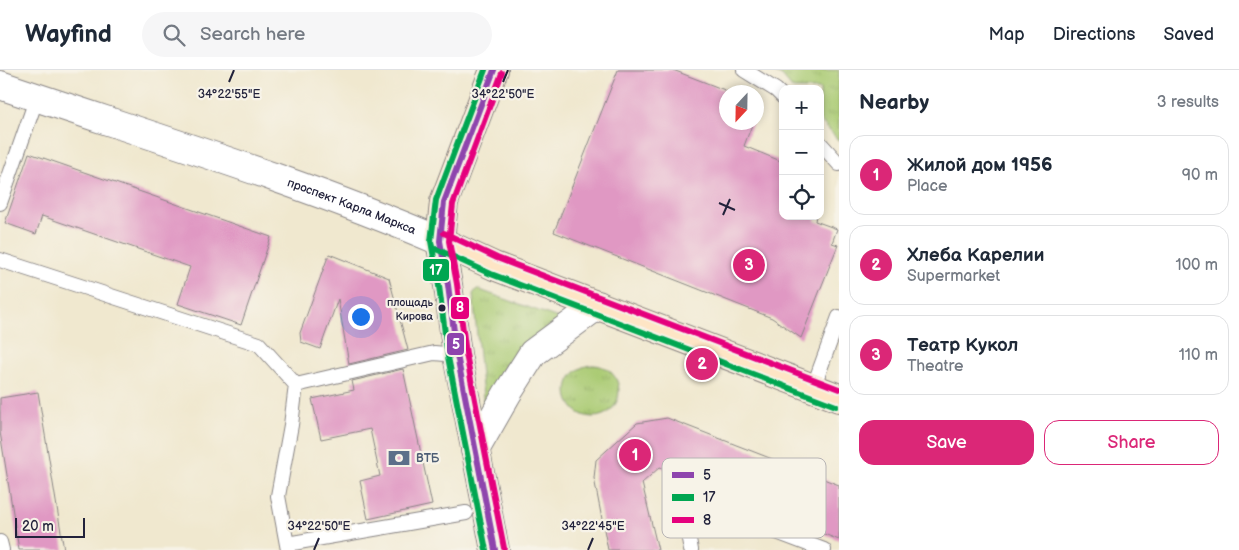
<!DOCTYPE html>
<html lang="en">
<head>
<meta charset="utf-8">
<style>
  body { margin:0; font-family:"Balsamiq Sans",sans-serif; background:#f6f6f7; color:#1f2937 }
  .controls { position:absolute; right:15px; top:15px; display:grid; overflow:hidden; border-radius:10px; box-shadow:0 2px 8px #0003 }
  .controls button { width:45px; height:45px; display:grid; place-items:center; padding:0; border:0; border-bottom:1px solid #e0e1e3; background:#fff; color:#1f2937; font:25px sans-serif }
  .compass { position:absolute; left:719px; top:15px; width:45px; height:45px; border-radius:50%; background:#fff; box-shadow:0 2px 8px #0003; rotate:202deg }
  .scale { position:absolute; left:15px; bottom:12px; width:70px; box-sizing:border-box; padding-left:5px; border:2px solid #22223b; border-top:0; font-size:14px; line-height:18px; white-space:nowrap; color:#22223b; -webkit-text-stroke:4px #f7f3e8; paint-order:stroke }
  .you { position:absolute; left:360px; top:246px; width:18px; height:18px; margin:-12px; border:4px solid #fff; border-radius:50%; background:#1a73e8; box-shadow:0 0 0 8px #1a73e833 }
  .badge { display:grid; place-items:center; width:32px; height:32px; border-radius:50%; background:#db2777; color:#fff; font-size:16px; font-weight:700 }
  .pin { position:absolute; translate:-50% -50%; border:2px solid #fff; box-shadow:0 1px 5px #0006 }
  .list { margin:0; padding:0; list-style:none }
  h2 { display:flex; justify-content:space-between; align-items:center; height:65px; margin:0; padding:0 20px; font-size:21px }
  h2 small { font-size:16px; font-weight:400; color:#747a83 }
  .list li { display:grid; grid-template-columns:32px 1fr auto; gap:15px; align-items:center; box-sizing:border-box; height:80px; margin:0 10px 10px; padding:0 10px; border:1px solid #e0e1e3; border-radius:15px }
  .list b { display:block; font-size:19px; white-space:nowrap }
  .list p { margin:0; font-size:16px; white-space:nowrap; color:#747a83 }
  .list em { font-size:16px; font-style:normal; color:#747a83 }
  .actions { display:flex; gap:10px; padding:15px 20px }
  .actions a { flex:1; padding:11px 0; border:1px solid #db2777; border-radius:15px; text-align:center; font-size:18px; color:#db2777 }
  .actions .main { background:#db2777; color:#fff }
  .icon { flex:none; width:28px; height:28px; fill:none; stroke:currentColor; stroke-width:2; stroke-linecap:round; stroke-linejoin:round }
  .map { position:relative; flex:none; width:839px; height:480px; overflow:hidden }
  header { display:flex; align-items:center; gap:30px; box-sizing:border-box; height:70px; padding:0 25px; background:#fff; border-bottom:1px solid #e0e1e3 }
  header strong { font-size:24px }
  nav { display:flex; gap:28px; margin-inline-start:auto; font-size:18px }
  .search { width:350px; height:45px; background:#f6f6f7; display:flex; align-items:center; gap:12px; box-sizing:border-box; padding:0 18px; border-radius:28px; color:#747a83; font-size:19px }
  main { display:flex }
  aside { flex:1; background:#fff }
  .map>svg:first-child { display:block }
  .grass { fill:url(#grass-tufts); stroke:#667657 }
  .building { fill:#e098c3 }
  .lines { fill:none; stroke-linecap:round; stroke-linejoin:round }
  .service-casing { stroke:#898585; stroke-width:16 }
  .tertiary-casing { stroke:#898585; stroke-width:30 }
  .secondary-casing { stroke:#898585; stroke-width:30 }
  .service { stroke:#fff; stroke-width:14 }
  .tertiary { stroke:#fff; stroke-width:28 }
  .secondary { stroke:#fee5c5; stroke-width:28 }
  .bus-1-casing { stroke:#f7f3e8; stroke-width:10 }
  .bus-2-casing { stroke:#f7f3e8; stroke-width:10 }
  .bus-3-casing { stroke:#f7f3e8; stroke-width:10 }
  .bus-1 { stroke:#8e44ad; stroke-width:6 }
  .bus-2 { stroke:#00a651; stroke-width:6 }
  .bus-3 { stroke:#e5007d; stroke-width:6 }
  .ticks { fill:none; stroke:#22223b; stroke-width:2 }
  .bus-dot { fill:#22223b; stroke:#f7f3e8; stroke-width:2 }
  .labels { text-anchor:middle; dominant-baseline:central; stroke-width:4.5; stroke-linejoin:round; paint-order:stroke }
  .bus-label { font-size:11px; fill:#22223b; stroke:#f7f3e8; text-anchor:end }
  .street-label { font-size:12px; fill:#22223b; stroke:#f7f3e8 }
  .service-label { font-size:12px; font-weight:bold; fill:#4e5e75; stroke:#f7f3e8; text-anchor:start }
  .key { fill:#f7f3e8; stroke:#b7b4b4; stroke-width:1 }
  .key-label { font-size:14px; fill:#22223b }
  .ticks-label { font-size:12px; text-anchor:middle; fill:#22223b; stroke:#f7f3e8; stroke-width:4.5; stroke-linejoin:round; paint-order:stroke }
  .line-badge { stroke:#f7f3e8; stroke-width:2 }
  .badge-label { font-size:14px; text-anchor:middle; font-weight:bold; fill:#fff }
</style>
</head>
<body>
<header>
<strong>Wayfind</strong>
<div class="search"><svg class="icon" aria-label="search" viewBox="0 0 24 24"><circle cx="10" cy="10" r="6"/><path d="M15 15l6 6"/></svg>Search here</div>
<nav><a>Map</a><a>Directions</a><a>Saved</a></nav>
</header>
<main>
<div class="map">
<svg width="839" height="480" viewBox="0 0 839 480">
  <defs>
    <pattern id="grass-tufts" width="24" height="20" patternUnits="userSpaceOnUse" patternTransform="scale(1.25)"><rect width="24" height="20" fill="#aacb73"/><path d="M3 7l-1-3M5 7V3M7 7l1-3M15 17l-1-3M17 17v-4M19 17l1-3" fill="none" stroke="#92ae64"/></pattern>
  </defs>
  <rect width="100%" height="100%" fill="#f7f3e8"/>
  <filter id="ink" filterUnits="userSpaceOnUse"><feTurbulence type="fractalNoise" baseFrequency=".02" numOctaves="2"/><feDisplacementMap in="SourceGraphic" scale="10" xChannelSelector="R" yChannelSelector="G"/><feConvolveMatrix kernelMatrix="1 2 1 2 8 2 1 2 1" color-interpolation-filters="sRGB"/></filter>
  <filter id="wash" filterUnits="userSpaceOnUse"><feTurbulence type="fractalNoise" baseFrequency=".0096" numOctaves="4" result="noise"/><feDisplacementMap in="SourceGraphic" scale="20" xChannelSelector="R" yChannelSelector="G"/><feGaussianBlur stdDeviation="1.12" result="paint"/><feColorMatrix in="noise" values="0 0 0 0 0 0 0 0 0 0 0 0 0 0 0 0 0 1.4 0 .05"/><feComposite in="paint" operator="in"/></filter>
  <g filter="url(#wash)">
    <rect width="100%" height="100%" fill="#f0e8cf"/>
    <path class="grass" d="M 769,0 L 839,0 L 839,71 L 820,50 L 820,19 L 793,19 L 782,6 Z
      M 477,219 L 561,249 L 535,266 L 506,294 L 484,337 L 473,224 Z
      M567 321a26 26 0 1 1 52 0a26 26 0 1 1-52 0Z"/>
    <g id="blocks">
      <path class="building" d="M 618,0 L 673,0 L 730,22 L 726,22 L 726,52 L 753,52 L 744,76 L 783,92 L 783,146 L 816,146 L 815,151 L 837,159 L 832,173 L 838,175 L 801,268 L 772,248 L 554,162 Z
        M 29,83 L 271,167 L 241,255 L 178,234 L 190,197 L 42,146 L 36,164 L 5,153 Z
        M 329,184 L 389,208 L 408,280 L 349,294 L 338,229 L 320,279 L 301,272 L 300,263 Z
        M 403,299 L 432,435 L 368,449 L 360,411 L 380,406 L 370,359 L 321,369 L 312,329 L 354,320 L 352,311 Z
        M 38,322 L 64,480 L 19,480 L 0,362 L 0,328 Z
        M 667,348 L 839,415 L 839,470 L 660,397 L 642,413 L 658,480 L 608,480 L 594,408 L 596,390 L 637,353 Z"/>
    </g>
  </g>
  <g filter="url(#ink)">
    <use href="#blocks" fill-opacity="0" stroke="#898585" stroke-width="1"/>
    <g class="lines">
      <g class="service-casing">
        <path id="service" d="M 744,0 L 776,20 L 783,27
          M 820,73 L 839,94
          M 0,133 L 37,27
          M 0,190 L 259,274 L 296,315 L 291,355 L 278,426 L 288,480
          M 296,315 L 434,283 L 457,285
          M 813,318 L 839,247
          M 681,426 L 824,480
          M 681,426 L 691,480
          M 0,472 L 2,480
          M 287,474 L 466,443"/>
      </g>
      <g class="tertiary-casing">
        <g id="tertiary">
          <path id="s1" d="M 0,15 C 147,65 297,110 440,171"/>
          <path d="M 475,380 L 507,324 L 533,283 L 598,235"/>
        </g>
      </g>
      <g class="secondary-casing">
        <path id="secondary" d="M 494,0 L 444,132 L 440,171 L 448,215 L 457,285 L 495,480
          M 440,171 L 494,196 L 839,328"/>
      </g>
      <use href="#service" class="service"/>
      <use href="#tertiary" class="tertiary"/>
      <use href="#secondary" class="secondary"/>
      <g class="bus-1-casing">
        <path id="bus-1" d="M 494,0 L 444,132 L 440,171 L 448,215 L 457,285 L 495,480"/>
      </g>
      <g class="bus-2-casing">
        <path id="bus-2" d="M 485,0 L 436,130 L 431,171 L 439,216 L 448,287 L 486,480
          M 436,179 L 491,204 L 836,336"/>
      </g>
      <g class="bus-3-casing">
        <path id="bus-3" d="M 502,3 L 453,134 L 449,171 L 457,214 L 466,284 L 504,478
          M 444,163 L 497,188 L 839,319"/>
      </g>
      <use href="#bus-1" class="bus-1"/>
      <use href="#bus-2" class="bus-2"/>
      <use href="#bus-3" class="bus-3"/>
    </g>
  </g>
  <path class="ticks" d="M 229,12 L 234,0M 503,12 L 508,0M 719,133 L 735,140M 723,145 L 730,129M 314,480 L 319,468M 588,480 L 593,468"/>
  <defs>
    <g id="bank-bare" transform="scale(1.725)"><path d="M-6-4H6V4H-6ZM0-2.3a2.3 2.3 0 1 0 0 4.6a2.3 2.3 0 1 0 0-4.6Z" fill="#5c6f8a" stroke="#f7f3e8" stroke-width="2.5" paint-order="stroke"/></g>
  </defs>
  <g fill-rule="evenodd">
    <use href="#bank-bare" x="399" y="388"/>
  </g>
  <circle class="bus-dot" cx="442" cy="238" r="4.5"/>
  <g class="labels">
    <g class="bus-label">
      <text x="433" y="232">площадь<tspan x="433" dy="14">Кирова</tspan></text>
    </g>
    <g class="street-label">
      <text stroke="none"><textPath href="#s1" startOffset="372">проспект Карла Маркса</textPath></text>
    </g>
    <g class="service-label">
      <text x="416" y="388">ВТБ</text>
    </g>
  </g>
  <rect x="662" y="388" width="164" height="80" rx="8" class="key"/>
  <rect x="672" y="402" width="22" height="6" fill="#8e44ad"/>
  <rect x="672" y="424" width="22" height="7" fill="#00a651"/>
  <rect x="672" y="447" width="22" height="6" fill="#e5007d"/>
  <g class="key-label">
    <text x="703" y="410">5</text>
    <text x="703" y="432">17</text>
    <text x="703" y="455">8</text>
  </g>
  <g class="ticks-label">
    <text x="229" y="28">34°22'55"E</text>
    <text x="503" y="28">34°22'50"E</text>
    <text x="319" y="460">34°22'50"E</text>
    <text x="593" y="460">34°22'45"E</text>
  </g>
  <g class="line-badge">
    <rect x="422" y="188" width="28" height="24" rx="5" fill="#00a651"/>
    <rect x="450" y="226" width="20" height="24" rx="5" fill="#e5007d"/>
    <rect x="446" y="262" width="19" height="24" rx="5" fill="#8e44ad"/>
  </g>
  <g class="badge-label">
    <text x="436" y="205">17</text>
    <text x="460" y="242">8</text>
    <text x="456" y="279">5</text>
  </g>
</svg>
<div class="controls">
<button>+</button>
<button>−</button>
<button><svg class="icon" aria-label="locate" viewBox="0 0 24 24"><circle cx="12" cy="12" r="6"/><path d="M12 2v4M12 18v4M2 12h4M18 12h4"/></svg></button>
</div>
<svg class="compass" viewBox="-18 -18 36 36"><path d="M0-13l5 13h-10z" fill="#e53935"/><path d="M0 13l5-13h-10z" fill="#747a83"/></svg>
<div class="scale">20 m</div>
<div class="you"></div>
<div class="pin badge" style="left:635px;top:385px">1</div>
<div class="pin badge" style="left:702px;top:294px">2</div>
<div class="pin badge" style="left:749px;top:195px">3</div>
</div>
<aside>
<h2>Nearby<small>3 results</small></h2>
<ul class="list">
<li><span class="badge">1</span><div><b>Жилой дом 1956</b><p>Place</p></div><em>90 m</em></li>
<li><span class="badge">2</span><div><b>Хлеба Карелии</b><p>Supermarket</p></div><em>100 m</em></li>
<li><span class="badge">3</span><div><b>Театр Кукол</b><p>Theatre</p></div><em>110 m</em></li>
</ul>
<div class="actions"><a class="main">Save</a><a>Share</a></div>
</aside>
</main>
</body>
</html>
